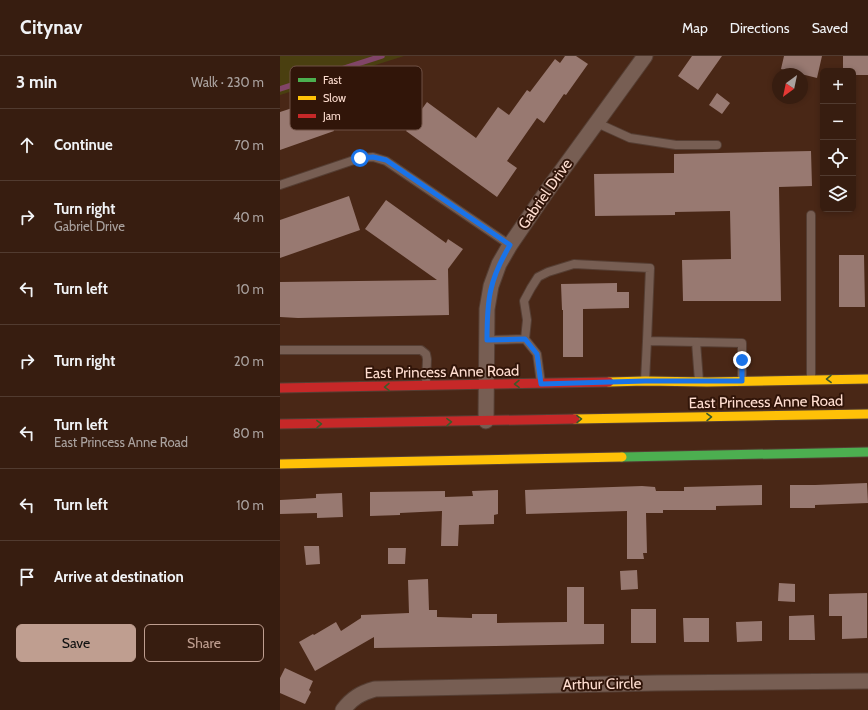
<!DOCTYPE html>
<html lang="en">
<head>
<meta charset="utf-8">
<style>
  body { margin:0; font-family:Cabin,sans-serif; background:#3e2619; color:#f1f3f6 }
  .controls { position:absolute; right:12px; top:12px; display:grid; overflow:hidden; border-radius:6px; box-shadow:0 2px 6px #0003 }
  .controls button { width:36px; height:36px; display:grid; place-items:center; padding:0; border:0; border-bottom:1px solid #513b30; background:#371d10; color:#f1f3f6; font:20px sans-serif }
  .compass { position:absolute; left:492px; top:12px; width:36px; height:36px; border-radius:50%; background:#371d10; box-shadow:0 2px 6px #0003; rotate:213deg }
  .stop { position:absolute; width:12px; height:12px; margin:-9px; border:3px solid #1a73e8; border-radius:50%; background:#fff }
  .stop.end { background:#1a73e8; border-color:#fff; box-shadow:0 1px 4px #0008 }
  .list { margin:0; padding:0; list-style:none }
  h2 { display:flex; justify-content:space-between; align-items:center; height:52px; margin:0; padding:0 16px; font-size:17px }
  h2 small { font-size:13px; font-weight:400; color:#aaa29f }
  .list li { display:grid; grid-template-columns:26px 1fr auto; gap:12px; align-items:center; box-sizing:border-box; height:72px; padding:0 16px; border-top:1px solid #513b30 }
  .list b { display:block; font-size:15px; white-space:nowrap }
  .list p { margin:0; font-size:13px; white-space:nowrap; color:#aaa29f }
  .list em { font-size:13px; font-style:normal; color:#aaa29f }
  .actions { display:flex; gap:8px; padding:12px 16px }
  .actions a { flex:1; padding:9px 0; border:1px solid #bf9e90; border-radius:6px; text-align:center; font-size:14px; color:#bf9e90 }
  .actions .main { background:#bf9e90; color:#111 }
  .icon { flex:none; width:22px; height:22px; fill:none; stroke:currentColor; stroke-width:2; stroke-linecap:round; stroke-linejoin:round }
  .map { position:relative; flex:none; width:588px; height:654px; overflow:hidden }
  header { display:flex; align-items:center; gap:24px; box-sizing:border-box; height:56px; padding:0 20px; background:#371d10; border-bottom:1px solid #513b30 }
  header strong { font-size:19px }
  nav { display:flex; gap:22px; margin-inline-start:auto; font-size:14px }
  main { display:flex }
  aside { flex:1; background:#371d10 }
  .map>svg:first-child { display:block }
  .green { fill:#4a3f10 }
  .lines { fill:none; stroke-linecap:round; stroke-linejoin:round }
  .stream { stroke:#814568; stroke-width:5.5 }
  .building { fill:#987971 }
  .lane-casing { stroke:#553e33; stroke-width:10 }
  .street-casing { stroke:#553e33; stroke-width:17 }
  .fast-casing { stroke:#553e33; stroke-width:11 }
  .slow-casing { stroke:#553e33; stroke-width:11 }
  .jam-casing { stroke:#553e33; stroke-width:11 }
  .lane { stroke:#775e53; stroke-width:8 }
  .street { stroke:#775e53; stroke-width:15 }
  .fast { stroke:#4caf50; stroke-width:9 }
  .slow { stroke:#ffc107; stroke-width:9 }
  .jam { stroke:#c62828; stroke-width:9 }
  .oneway { stroke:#3d5a29 }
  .route { stroke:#1a73e8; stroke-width:5 }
  .labels { text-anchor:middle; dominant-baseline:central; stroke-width:4; stroke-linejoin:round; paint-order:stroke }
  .street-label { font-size:15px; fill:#ffded1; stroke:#311509 }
  .key { fill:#311509; stroke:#6f5145; stroke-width:1 }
  .key-label { font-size:11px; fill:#ffded1 }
</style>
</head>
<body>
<header>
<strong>Citynav</strong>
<nav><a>Map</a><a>Directions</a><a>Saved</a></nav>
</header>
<main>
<aside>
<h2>3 min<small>Walk · 230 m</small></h2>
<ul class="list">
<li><svg class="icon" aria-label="ahead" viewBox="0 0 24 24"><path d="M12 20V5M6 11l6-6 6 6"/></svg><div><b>Continue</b></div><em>70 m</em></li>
<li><svg class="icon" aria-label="right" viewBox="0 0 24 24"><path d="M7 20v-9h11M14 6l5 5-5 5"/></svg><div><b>Turn right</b><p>Gabriel Drive</p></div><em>40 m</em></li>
<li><svg class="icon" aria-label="left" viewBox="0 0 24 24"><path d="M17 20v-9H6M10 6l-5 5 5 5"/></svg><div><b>Turn left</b></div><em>10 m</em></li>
<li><svg class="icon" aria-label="right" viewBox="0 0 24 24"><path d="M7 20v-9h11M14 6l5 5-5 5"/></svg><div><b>Turn right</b></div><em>20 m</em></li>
<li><svg class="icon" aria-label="left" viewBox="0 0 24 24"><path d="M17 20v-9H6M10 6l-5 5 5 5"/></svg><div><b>Turn left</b><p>East Princess Anne Road</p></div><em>80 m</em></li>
<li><svg class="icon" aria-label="left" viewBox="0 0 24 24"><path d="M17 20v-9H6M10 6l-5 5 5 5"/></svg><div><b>Turn left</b></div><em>10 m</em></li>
<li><svg class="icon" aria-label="arrive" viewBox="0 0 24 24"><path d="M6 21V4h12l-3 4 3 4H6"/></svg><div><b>Arrive at destination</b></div></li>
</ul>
<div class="actions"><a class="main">Save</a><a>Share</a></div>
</aside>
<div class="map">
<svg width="588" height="654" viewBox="0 0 588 654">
  <rect width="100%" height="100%" fill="#492716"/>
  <path class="green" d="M 0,0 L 124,0 L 0,39 Z"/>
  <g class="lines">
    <path class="stream" d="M 0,33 L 102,0"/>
  </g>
  <path class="building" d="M 285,0 L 296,0 L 308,8 L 286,39 L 284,38 L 264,67 L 257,62 L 227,105 L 237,112 L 217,141 L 126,75 L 147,46 L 196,82 L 218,51 L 229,59 L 247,34 L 250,36 L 275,3 L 280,7 Z
    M 412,0 L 442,0 L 418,34 L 398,20 Z
    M 504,0 L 542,0 L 537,22 L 501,13 Z
    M 563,0 L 588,0 L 588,19 L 573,19 L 573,15 L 563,15 Z
    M 437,37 L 450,47 L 442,58 L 429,49 Z
    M 43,42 L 54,75 L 0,94 L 0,56 Z
    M 531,95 L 532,130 L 499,131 L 501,245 L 403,245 L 402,204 L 451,203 L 450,155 L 395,156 L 395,159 L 315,160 L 314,118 L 394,117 L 394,98 Z
    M 69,140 L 80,174 L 0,202 L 0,164 Z
    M 106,144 L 166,187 L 168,183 L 183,193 L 168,213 L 169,259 L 18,262 L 0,261 L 0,226 L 157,224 L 85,173 Z
    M 559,199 L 584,199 L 585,251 L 559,251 Z
    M 337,227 L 337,236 L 349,236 L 349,252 L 303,253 L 303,301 L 283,301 L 283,254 L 282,254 L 281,228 Z
    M 587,427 L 588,447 L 535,449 L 535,452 L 510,452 L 510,429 L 535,429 Z
    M 482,429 L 482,449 L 436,450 L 436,454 L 383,454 L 383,457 L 366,457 L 367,497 L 363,497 L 364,503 L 347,503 L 347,455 L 246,458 L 245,434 L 362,430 L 375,431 L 376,435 L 404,435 L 404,431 Z
    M 218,434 L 218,458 L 214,459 L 214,468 L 179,469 L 178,490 L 161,490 L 162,455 L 120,457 L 120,459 L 90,460 L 90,436 L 165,435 L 165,441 L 193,440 L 192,435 Z
    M 62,437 L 63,461 L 37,462 L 37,457 L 0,458 L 0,444 L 36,442 L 36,438 Z
    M 24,490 L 39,490 L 40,508 L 26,509 Z
    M 108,492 L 126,492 L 125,508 L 108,508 Z
    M 357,514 L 358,533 L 341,534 L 340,515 Z
    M 148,523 L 149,554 L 157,554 L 157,561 L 192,562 L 192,558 L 217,558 L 217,567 L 287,566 L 287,531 L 304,531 L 304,568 L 324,568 L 324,588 L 94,592 L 94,581 L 35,615 L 19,586 L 33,578 L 34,579 L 56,566 L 61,575 L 81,562 L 81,559 L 129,557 L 128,524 Z
    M 499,527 L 515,528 L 515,546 L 498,545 Z
    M 587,537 L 587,582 L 562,583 L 562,560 L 549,560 L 549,538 Z
    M 351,553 L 376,553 L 376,587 L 351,587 Z
    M 534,559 L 535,584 L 509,584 L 509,560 Z
    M 403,562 L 429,562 L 429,586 L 404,586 Z
    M 482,565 L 482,585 L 457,586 L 456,566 Z
    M 5,612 L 33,625 L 29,634 L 31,636 L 25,648 L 0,637 L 0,622 Z"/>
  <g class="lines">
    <g class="lane-casing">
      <path id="lane" d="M 317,67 L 350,82 L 396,89 L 437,89
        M 0,129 L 80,102 L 93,101 L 106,105 L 230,189
        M 531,159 L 531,323
        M 207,284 L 245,283
        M 0,294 L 141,294 L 146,298 L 147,303 L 146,329
        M 365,325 L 367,285 L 416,286
        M 419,325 L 416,286 L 462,287 L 462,324
        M 261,327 L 257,298 L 245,283 L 247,264 L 244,245 L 251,232 L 258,221 L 268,216 L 294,208 L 370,212 L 367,285"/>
    </g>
    <g class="street-casing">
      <path id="street" d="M 206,365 L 207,253 L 211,230 L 219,208 L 230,189 L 267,135 L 365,0
        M 63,654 C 72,642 81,637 95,633 L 377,627 L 588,625"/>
    </g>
    <g class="fast-casing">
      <path id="fast" d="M 342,401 L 588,396"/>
    </g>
    <g class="slow-casing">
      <path id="slow" d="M 329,326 L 365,325 L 427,326 L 588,323
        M 295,363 L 588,358
        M 0,408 L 342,401"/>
    </g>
    <g class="jam-casing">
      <path id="jam" d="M 0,332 L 329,326
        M 0,368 L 295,363"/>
    </g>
    <use href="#lane" class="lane"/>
    <use href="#street" class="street"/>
    <use href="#fast" class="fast"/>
    <use href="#slow" class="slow"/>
    <use href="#jam" class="jam"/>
  </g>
  <defs><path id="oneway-chevron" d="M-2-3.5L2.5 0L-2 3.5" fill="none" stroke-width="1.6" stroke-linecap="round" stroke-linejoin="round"/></defs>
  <g class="oneway">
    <use href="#oneway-chevron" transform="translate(549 323) rotate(179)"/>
    <use href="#oneway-chevron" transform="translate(237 328) rotate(179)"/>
    <use href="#oneway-chevron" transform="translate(107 331) rotate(179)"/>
    <use href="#oneway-chevron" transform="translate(429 361) rotate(-1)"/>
    <use href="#oneway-chevron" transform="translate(299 363) rotate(-1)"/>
    <use href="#oneway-chevron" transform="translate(169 366) rotate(-1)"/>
    <use href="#oneway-chevron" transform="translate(39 368) rotate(-1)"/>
  </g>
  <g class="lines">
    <path class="route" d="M 80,102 L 93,101 L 106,104 L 230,189 C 209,224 207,244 207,284 L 245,283 L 257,298 L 261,328 L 365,325 L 462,325 L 462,304"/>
  </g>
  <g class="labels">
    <g class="street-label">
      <text transform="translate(265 138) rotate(-55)">Gabriel Drive</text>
      <text transform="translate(162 316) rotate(-1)">East Princess Anne Road</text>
      <text transform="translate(486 346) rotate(-1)">East Princess Anne Road</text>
      <text transform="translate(322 628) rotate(-1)">Arthur Circle</text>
    </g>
  </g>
  <rect x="10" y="10" width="132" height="64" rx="6" class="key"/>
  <rect x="18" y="22" width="18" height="4" fill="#4caf50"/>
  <rect x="18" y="40" width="18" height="4" fill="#ffc107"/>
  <rect x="18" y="58" width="18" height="4" fill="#c62828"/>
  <g class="key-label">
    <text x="43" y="28">Fast</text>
    <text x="43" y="46">Slow</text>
    <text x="43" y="64">Jam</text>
  </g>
</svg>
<div class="controls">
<button>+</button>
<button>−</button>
<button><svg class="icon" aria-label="locate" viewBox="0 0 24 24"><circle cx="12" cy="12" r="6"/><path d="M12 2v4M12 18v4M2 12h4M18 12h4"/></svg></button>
<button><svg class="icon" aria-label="layers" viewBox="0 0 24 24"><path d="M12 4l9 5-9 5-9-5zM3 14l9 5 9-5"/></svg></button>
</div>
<svg class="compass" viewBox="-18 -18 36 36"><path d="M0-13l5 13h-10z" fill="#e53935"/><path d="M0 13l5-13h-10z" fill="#aaa29f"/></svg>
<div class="stop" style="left:80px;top:102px"></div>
<div class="stop end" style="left:462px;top:304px"></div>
</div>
</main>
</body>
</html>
